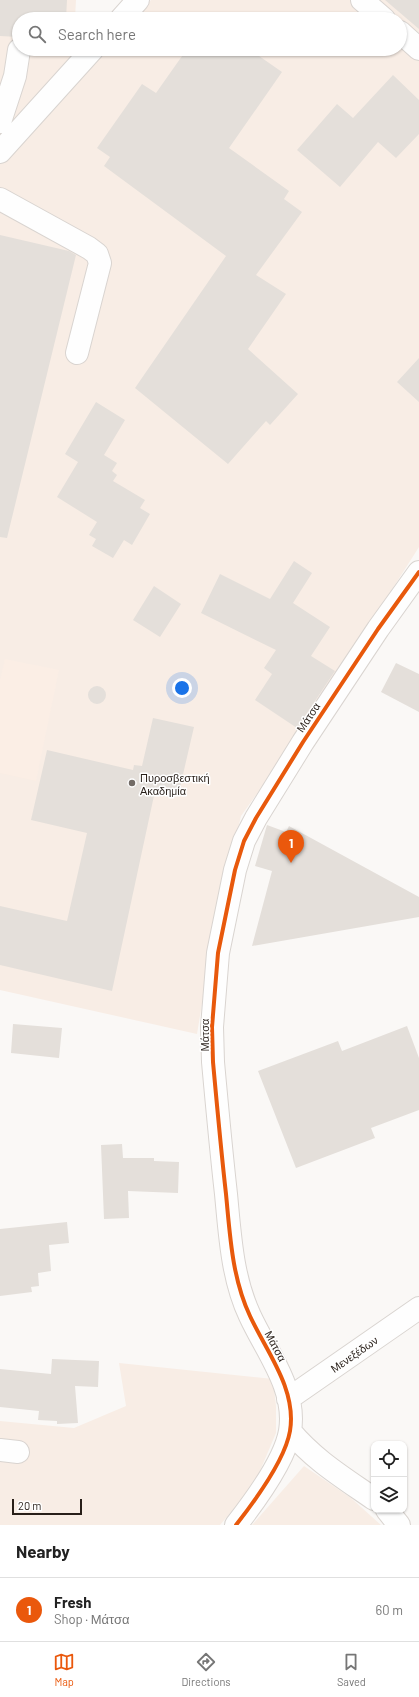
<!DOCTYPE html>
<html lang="en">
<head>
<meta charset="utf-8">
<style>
  body { margin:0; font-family:Barlow,sans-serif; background:#f2f2f2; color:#222 }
  .controls { position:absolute; right:12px; bottom:12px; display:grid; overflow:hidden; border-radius:8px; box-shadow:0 1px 3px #0004 }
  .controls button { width:36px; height:36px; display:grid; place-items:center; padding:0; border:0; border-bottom:1px solid #e0e0e0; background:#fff; color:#222; font:20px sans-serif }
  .scale { position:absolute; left:12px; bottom:10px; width:70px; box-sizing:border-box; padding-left:4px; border:2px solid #281f19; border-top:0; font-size:11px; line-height:14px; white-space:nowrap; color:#281f19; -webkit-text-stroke:3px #fff; paint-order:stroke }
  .you { position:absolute; left:182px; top:688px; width:14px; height:14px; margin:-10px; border:3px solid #fff; border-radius:50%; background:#1a73e8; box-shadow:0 0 0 6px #1a73e833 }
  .badge { display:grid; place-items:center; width:26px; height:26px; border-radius:50%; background:#ea580c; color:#fff; font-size:13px; font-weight:700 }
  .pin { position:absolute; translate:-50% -33px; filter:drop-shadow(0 1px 2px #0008) }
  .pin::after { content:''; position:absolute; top:21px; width:14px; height:12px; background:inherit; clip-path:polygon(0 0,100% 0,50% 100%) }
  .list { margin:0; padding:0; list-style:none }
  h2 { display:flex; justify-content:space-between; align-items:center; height:52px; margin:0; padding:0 16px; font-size:17px }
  h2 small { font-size:13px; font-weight:400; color:#767676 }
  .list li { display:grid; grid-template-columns:26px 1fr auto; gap:12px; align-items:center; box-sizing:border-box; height:64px; padding:0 16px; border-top:1px solid #e0e0e0 }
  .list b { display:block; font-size:15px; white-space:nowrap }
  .list p { margin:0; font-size:13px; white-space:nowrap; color:#767676 }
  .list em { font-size:13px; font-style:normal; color:#767676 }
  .icon { flex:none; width:22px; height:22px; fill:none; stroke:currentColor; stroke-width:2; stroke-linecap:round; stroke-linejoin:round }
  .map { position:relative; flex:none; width:419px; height:1525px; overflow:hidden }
  .search { position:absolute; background:#fff; box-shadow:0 1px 3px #0004; left:12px; right:12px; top:12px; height:44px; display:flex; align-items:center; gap:10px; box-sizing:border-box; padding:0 14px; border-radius:22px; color:#767676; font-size:15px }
  .sheet { height:116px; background:#fff }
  nav { display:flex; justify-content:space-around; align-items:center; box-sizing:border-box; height:56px; border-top:1px solid #e0e0e0; background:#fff; font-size:11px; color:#767676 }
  nav a { display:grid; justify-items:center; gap:2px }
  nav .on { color:#ea580c }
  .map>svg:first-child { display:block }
  .built { fill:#f8ede5 }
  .green { fill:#fbeee5 }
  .building { fill:#e4dfda }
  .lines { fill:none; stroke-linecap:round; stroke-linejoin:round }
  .minor-casing { stroke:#d9d4d0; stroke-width:24 }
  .minor { stroke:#fefefe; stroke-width:22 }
  .cycleway-casing { stroke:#fff; stroke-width:6 }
  .cycleway { stroke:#e8590c; stroke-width:4 }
  .poi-dot { fill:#726b66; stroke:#fff; stroke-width:1.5 }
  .labels { text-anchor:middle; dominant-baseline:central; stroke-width:3; stroke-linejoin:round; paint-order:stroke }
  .street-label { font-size:11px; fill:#281f19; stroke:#fff }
  .poi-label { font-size:11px; fill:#281f19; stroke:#fff; text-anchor:start }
</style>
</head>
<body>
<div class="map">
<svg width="419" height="1525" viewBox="0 0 419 1525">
  <rect width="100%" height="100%" fill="#faf8f6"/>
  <path class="built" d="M 0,0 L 76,0 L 75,19 L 19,19 L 19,49 L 102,49 L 104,51 L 106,49 L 400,49 L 400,19 L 133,19 L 151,0 L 419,0 L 419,547 L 302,731 L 241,816 L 215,925 L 197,1034 L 0,990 Z
    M 119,1363 L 273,1379 L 276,1406 L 276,1433 L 254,1485 L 220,1525 L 0,1525 L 0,1421 L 74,1428 L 126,1406 Z
    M 304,1466 L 351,1498 L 381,1525 L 252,1525 Z"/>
  <path class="green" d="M 5,659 L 59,670 L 36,781 L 0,773 L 0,680 Z"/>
  <path class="building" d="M 0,0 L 67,0 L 66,19 L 19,19 L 19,37 L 0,36 Z
    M 385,0 L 419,0 L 419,29 Z
    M 187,49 L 249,49 L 282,72 L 229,148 L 289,191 L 284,199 L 302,212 L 256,275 L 286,294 L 248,349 L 298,394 L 270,425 L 266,421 L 228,464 L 135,388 L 226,256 L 104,166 L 110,157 L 97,148 L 142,84 L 156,93 Z
    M 393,75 L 419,100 L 419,134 L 396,158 L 378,142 L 340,187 L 297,150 L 337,104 L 353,118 Z
    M 0,235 L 69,251 L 76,255 L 7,538 L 0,537 Z
    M 419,358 L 419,402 L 397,382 Z
    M 96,402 L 125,420 L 104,455 L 117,463 L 112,471 L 117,475 L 113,481 L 145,500 L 140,508 L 150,514 L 132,545 L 124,540 L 113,558 L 92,546 L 96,539 L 89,535 L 97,522 L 57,497 L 78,462 L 65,454 Z
    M 294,561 L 312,573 L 293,603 L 330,627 L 311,656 L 335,671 L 297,728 L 255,700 L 272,674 L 264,668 L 276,650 L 201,613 L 220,574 L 270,599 Z
    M 154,586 L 181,604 L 160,637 L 133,620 Z
    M 396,663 L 419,674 L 419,712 L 381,692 Z
    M88 695a9 9 0 1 1 18 0a9 9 0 1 1-18 0Z
    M 153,718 L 194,727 L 178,796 L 155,791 L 112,991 L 0,965 L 0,906 L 67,921 L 87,833 L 31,820 L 47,750 L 133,770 L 134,765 L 142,766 Z
    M 267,825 L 286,832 L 289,826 L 419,897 L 419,917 L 252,946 L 272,871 L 255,866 Z
    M 13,1024 L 62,1028 L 59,1058 L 11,1053 Z
    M 407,1026 L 419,1058 L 419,1110 L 371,1128 L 375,1138 L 296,1168 L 258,1071 L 338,1041 L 342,1051 Z
    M 122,1144 L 123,1158 L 154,1158 L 154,1161 L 179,1162 L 178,1193 L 128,1191 L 129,1218 L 104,1219 L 101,1145 Z
    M 67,1222 L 69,1243 L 49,1245 L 51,1271 L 38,1273 L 39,1286 L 31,1287 L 32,1292 L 0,1296 L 0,1229 Z
    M 52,1359 L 99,1361 L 98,1387 L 75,1386 L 78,1423 L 57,1424 L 57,1421 L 38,1420 L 39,1411 L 0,1407 L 0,1369 L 51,1374 Z"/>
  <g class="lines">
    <g class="minor-casing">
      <path id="minor" d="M 362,0 L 384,19
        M 121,19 L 138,0
        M 400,32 L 419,49
        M 0,122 L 15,76 L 19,50
        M 0,152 L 93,49
        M 0,199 L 89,248 L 97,254 L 100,263 L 77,353
        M 288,1399 L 419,1308
        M 290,1431 C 314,1460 344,1478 374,1499
        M 0,1450 L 18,1452
        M 387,1510 L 399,1525
        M 236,1525 C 254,1502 285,1460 290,1431 C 297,1389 266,1351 250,1316 C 232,1278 230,1235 226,1194 C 221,1150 217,1106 213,1062 L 212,1027 L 218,953 L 235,870 L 244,841 L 256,818 L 303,742 L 378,629 L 419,572"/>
    </g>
    <use href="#minor" class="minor"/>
    <g class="cycleway-casing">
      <path id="cycleway" d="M 236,1525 C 254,1502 285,1460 290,1431 C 297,1389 266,1351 250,1316 C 232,1278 230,1235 226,1194 C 221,1150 217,1106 213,1062 L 212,1027 L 218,953 L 235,870 L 244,841 L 256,818 L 303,742 L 378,629 L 419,572"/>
    </g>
    <use href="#cycleway" class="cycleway"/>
  </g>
  <circle class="poi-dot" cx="132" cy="783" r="4"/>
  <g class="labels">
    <g class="street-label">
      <text transform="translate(308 717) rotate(-56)">Μάτσα</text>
      <text transform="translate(204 1035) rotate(-90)">Μάτσα</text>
      <text transform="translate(276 1346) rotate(62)">Μάτσα</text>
      <text transform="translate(354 1354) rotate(-35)">Μενεξέδων</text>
    </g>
    <g class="poi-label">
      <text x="140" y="777">Πυροσβεστική<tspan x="140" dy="13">Ακαδημία</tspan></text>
    </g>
  </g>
</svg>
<div class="controls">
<button><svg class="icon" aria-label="locate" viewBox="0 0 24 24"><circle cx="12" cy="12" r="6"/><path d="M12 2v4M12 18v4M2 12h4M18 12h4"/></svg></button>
<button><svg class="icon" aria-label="layers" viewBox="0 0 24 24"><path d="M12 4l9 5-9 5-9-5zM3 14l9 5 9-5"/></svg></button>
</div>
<div class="scale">20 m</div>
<div class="you"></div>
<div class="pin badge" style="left:291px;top:863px">1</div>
<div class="search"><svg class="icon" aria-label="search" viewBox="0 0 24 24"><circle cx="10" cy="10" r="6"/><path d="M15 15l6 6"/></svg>Search here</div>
</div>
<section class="sheet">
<h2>Nearby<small></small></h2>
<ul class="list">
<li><span class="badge">1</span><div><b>Fresh</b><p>Shop · Μάτσα</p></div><em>60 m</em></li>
</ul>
</section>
<nav>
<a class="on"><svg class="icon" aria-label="map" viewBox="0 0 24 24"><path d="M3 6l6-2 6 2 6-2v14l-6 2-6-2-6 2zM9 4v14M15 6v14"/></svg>Map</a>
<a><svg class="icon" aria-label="directions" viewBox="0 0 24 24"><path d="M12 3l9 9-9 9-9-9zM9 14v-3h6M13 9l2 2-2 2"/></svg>Directions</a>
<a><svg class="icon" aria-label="saved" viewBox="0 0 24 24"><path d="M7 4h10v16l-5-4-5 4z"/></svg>Saved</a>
</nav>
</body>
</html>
